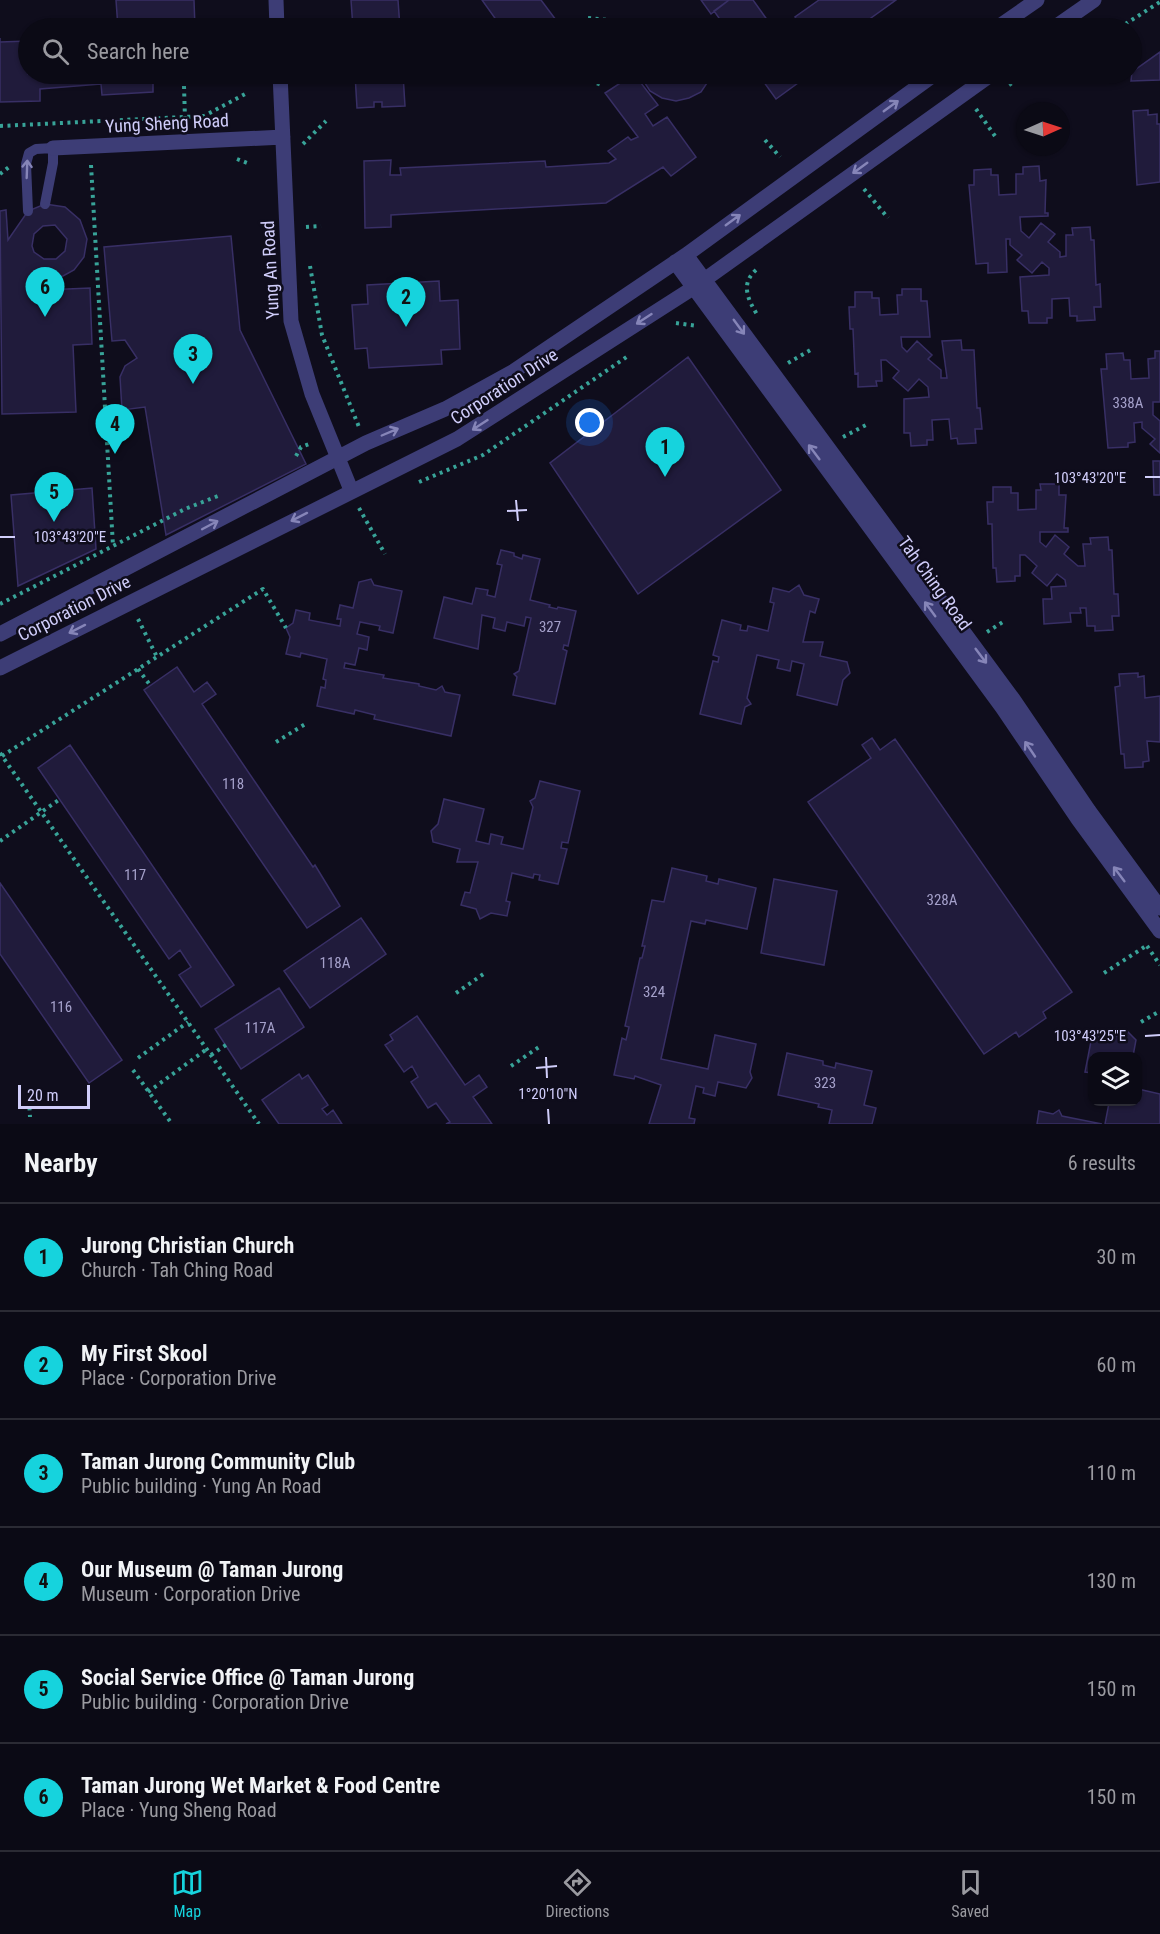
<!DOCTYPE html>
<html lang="en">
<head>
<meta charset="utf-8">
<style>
  body { margin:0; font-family:"Roboto Condensed",sans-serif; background:#14131e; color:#f1f3f6 }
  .controls { position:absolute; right:18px; bottom:18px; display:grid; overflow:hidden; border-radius:12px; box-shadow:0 2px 4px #0004 }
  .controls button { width:54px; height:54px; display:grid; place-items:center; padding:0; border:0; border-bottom:2px solid #2b2b34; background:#0b0a15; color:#f1f3f6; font:30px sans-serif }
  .compass { position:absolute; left:1016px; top:102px; width:54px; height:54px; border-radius:50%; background:#0b0a15; box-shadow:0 2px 4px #0004; rotate:87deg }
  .scale { position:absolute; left:18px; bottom:15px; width:72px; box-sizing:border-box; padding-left:6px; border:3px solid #d0cdfa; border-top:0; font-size:16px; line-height:21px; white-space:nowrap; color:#d0cdfa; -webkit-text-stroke:4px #0f0d1c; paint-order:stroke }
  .you { position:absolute; left:590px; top:423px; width:21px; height:21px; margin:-15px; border:4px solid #fff; border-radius:50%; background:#1a73e8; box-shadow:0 0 0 9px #1a73e833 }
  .badge { display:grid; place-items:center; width:39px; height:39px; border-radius:50%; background:#16d3dd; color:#111; font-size:20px; font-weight:700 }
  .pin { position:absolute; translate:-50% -50px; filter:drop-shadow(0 2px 3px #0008) }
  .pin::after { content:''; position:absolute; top:32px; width:21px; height:18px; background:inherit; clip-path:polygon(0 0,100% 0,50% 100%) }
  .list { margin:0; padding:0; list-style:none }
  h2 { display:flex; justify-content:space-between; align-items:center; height:78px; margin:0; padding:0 24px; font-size:26px }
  h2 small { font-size:20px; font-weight:400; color:#9a9aa0 }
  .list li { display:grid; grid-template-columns:39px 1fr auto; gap:18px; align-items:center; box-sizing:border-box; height:108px; padding:0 24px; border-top:2px solid #2b2b34 }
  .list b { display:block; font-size:22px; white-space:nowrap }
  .list p { margin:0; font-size:20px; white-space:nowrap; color:#9a9aa0 }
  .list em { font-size:20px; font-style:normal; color:#9a9aa0 }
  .icon { flex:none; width:33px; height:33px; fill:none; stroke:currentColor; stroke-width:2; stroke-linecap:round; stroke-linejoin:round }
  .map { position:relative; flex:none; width:1160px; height:1124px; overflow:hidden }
  .search { position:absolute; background:#0b0a15; box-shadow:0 2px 4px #0004; left:18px; right:18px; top:18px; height:66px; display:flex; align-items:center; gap:15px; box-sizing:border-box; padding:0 21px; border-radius:33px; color:#9a9aa0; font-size:22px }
  .sheet { height:726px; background:#0b0a15 }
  nav { display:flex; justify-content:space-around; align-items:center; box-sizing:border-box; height:84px; border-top:2px solid #2b2b34; background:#0b0a15; font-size:16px; color:#9a9aa0 }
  nav a { display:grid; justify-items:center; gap:3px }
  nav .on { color:#16d3dd }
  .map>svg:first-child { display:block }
  .building { fill:#201b3b; stroke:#382f65; stroke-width:1.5; fill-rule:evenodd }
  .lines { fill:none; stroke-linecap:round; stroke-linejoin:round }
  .path { stroke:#38a398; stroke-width:4; stroke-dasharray:3 4.5; stroke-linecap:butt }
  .service { stroke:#3d3d76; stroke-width:10 }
  .minor { stroke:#3d3d76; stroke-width:15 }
  .oneway { stroke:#8685b8 }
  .ticks { fill:none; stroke:#d0cdfa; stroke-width:2 }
  .labels { text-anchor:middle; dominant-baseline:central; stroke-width:5; stroke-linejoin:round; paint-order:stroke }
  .number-label { font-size:15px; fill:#a4a0ca }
  .street-label { font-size:18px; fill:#d0cdfa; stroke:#0f0d1c }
  .ticks-label { font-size:15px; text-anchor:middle; fill:#d0cdfa; stroke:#0f0d1c; stroke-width:5; stroke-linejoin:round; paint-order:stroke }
</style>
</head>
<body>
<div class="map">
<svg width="1160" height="1124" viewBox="0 0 1160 1124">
  <rect width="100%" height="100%" fill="#0f0d1c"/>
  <path class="building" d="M 116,0 L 194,0 L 195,28 L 118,28 Z
    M 351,0 L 398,0 L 400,28 L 353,28 Z
    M 482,0 L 541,0 L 562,28 L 502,28 Z
    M 701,0 L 729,0 L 711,14 Z
    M 729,0 L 753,0 L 773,28 L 726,28 L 714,11 Z
    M 819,0 L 896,0 L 857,28 L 803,28 L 795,17 Z
    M 670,22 L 684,22 L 698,28 L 655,28 Z
    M 0,38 L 0,42 L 28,41 L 28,74 L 196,74 L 153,78 L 153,92 L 102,95 L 101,84 L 40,89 L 40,101 L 0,102 Z
    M 1160,52 L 1160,80 L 1131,81 L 1132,72 Z
    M 355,74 L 403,74 L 405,106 L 382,107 L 382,102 L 374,102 L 374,107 L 357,108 Z
    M 634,74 L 658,105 L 645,114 L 653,126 L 667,117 L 696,157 L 671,176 L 663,167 L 606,203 L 391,215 L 391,227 L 365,228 L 364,161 L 391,160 L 390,175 L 401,175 L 400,168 L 545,161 L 546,167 L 609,163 L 616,159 L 608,151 L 628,137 L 631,140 L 638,137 L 605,93 Z
    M 713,74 L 701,92 L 689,98 L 676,101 L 662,98 L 650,91 L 639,74 Z
    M 758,74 L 798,74 L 802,80 L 776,99 Z
    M 1148,110 L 1148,115 L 1157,114 L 1157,124 L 1160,124 L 1160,182 L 1137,185 L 1133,111 Z
    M 1039,166 L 1040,181 L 1046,180 L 1045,213 L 1048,213 L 1048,216 L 1020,217 L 1021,231 L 1029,238 L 1041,223 L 1055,234 L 1048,242 L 1060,252 L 1060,257 L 1066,256 L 1066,235 L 1073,235 L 1072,228 L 1090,227 L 1091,240 L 1094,240 L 1096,285 L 1100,284 L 1101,307 L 1094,307 L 1095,320 L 1077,321 L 1077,316 L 1070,316 L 1069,298 L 1052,299 L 1052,318 L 1047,318 L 1047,323 L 1029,323 L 1028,311 L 1022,311 L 1020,277 L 1049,275 L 1049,268 L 1042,262 L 1032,273 L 1017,260 L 1022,255 L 1010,245 L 1010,239 L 1006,239 L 1007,272 L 988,273 L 988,263 L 976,264 L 969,185 L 974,185 L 974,170 L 991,169 L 991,175 L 998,175 L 999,195 L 1016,194 L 1016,174 L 1023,174 L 1023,167 Z
    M 45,204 L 65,207 L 80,220 L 87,239 L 84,257 L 74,270 L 63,276 L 43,278 L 44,290 L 90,288 L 92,344 L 73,345 L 76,412 L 2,414 L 0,211 L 6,210 L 8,240 L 28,211 ZM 55,225 L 67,239 L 65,251 L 56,259 L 44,259 L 34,252 L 32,246 L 34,234 L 43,226 Z
    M 231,236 L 240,330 L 306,464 L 166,535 L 145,407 L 122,410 L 120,377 L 125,366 L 137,358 L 125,340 L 112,341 L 104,247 Z
    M 439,281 L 440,301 L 458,300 L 460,349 L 441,350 L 442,364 L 369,368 L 367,348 L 355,349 L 352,305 L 368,304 L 367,285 Z
    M 902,289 L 921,289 L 921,301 L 927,301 L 930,337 L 901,337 L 902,347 L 907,352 L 917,341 L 932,355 L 928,359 L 941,370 L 941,378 L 947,378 L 942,341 L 961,340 L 962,350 L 974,350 L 977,408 L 980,408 L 982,429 L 975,429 L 976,443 L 958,444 L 957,438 L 951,439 L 949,419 L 932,420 L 933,440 L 927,440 L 927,445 L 911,446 L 910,433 L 904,433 L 904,399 L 929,397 L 928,387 L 919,379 L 908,391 L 893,378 L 899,371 L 886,360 L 881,360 L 882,381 L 876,381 L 877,386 L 858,387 L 858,373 L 855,374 L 853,329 L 850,329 L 849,307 L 855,307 L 855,292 L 872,292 L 872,298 L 879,298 L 880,315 L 898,314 L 897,295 L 902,295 Z
    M 1155,351 L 1160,351 L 1160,402 L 1153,402 L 1153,415 L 1160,421 L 1160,453 L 1150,444 L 1155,439 L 1142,428 L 1142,422 L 1134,423 L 1135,442 L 1128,443 L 1128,447 L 1108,448 L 1101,369 L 1107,369 L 1106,354 L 1123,353 L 1124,360 L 1130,360 L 1131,379 L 1149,378 L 1148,359 L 1155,358 Z
    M 688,357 L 781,490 L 638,594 L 550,463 Z
    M 1153,461 L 1160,461 L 1160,495 L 1154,495 Z
    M 1040,484 L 1059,484 L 1059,495 L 1066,495 L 1064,528 L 1068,528 L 1068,532 L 1040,532 L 1040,542 L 1046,547 L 1055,535 L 1069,547 L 1064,554 L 1078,566 L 1085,566 L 1083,544 L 1091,544 L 1090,538 L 1108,537 L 1109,550 L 1112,550 L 1114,594 L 1118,594 L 1119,616 L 1112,616 L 1113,630 L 1095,631 L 1095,626 L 1087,626 L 1086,608 L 1080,608 L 1081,613 L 1070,613 L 1071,622 L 1044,624 L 1043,599 L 1052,599 L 1051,587 L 1066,586 L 1065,580 L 1057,574 L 1047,586 L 1032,573 L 1037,566 L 1025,555 L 1020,555 L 1020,576 L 1015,576 L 1015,581 L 997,582 L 996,568 L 993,568 L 992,524 L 988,524 L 987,502 L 993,502 L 993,487 L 1011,487 L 1011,493 L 1018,493 L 1018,510 L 1036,509 L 1036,490 L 1041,490 Z
    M 92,488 L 96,549 L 18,586 L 11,495 Z
    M 501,550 L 514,553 L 514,556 L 522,559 L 523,555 L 540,559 L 530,600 L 550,605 L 549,607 L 557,609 L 558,607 L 576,611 L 568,646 L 564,645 L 563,649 L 567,651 L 555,704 L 513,695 L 517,677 L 514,674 L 519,671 L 531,618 L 526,617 L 524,626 L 507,622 L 505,631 L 493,628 L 495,618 L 482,615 L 478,649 L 434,638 L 444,597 L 472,604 L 476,588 L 488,590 L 487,595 L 495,597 L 502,565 L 497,564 Z
    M 371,579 L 374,585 L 402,591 L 393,633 L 379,630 L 380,626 L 360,622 L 357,634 L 369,637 L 367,650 L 359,648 L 355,665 L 345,663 L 344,668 L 384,675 L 383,678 L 419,684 L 419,686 L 436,690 L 442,686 L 445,692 L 460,695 L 451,736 L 374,719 L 375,715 L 355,710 L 354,714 L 317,706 L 321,687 L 325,688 L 326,680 L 323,679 L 327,659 L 301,653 L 300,657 L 286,654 L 290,637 L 286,628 L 293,623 L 296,610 L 310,613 L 309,620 L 340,626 L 341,619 L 337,619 L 340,605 L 353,608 L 359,582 Z
    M 799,585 L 804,595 L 819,599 L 815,613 L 810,611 L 803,642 L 823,642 L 820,656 L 847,662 L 850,673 L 843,680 L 837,705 L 797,695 L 804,664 L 792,661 L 790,671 L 777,668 L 779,660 L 757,655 L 747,698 L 751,704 L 745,707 L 741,724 L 700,714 L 713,661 L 718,662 L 719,657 L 713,655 L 722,620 L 741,625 L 740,630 L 747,631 L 748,626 L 768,631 L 774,603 L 770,602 L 773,588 L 789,592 Z
    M 177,667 L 194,692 L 207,682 L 216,694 L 202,704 L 313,867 L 315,865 L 318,870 L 340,906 L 307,928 L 144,690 Z
    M 1138,673 L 1138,677 L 1144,676 L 1145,698 L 1160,696 L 1160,742 L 1147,741 L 1149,761 L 1143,762 L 1143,767 L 1125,768 L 1124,754 L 1121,754 L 1115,687 L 1120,686 L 1119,674 Z
    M 872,738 L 880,750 L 895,739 L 1072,992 L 1043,1012 L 1046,1018 L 1019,1037 L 1016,1032 L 984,1054 L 808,802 L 871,758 L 862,745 Z
    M 70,745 L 234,985 L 201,1007 L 179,975 L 191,967 L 180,950 L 169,959 L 38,768 Z
    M 540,781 L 580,791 L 568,843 L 562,842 L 561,848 L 567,849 L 558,884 L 539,880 L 540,875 L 534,874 L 533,878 L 512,873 L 506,901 L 510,902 L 507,916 L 491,913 L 480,919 L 476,909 L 461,905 L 465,892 L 470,893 L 478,862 L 457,862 L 460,849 L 433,842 L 431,831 L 438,824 L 444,799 L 484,809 L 476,841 L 489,844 L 491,834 L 503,837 L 501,844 L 523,849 L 533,807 L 530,801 L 535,798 Z
    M 672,868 L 707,876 L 706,881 L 718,884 L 719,879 L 756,888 L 747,929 L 706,920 L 705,924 L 691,921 L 661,1059 L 708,1069 L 715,1035 L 756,1044 L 750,1072 L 752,1078 L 746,1088 L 718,1082 L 715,1096 L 703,1093 L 704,1088 L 696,1086 L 689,1118 L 695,1119 L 694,1124 L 649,1124 L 661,1085 L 635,1076 L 634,1079 L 614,1075 L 622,1038 L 626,1040 L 629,1027 L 625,1026 L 640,958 L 642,958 L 645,946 L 642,946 L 652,900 L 664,902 Z
    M 774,879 L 837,891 L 824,965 L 761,953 Z
    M 0,883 L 122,1060 L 89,1083 L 0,954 Z
    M 361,918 L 386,954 L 310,1008 L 284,971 Z
    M 279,988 L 304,1027 L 241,1069 L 215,1029 Z
    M 417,1016 L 465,1085 L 479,1075 L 487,1087 L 473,1097 L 492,1124 L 446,1124 L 450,1122 L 436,1103 L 428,1108 L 411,1082 L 418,1077 L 412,1066 L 404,1072 L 385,1045 L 393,1040 L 390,1035 Z
    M 1093,1031 L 1118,1036 L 1127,1031 L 1136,1040 L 1133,1056 L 1092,1056 L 1092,1073 L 1085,1072 Z
    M 787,1053 L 823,1061 L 823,1065 L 835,1068 L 836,1063 L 872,1071 L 864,1105 L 876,1108 L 872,1124 L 829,1124 L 832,1110 L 818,1107 L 819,1104 L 778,1095 Z
    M 299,1074 L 302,1079 L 308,1075 L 328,1105 L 322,1109 L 327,1115 L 333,1110 L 342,1124 L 279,1124 L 262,1100 Z
    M 1138,1089 L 1160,1094 L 1160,1124 L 1105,1124 L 1109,1103 L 1104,1102 L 1138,1102 Z
    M 1059,1110 L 1062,1116 L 1102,1124 L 1037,1124 L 1039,1111 L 1053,1114 Z"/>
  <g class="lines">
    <path class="path" d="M 588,18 L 641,23
      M 1119,28 L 1160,2
      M 583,78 L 604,86
      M 210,80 L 246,78
      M 1009,85 L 1026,74
      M 184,86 L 185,119
      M 976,109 L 995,136
      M 0,126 L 204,116 L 247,93
      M 765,140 L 780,157
      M 303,144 L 326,121
      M 237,159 L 250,164
      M 91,165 L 113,546
      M 0,174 L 9,167
      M 864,189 L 888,218
      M 306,227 L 321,226
      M 310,266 L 322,335 L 359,427
      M 756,270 C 740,284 748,300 758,316
      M 676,323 L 698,326
      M 788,363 L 812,349
      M 843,437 L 866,425
      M 296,456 L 301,447 L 312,443
      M 419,482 L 483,455 L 628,356
      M 359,508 L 385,554
      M 0,604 L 185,509 L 218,496
      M 138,619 L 157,657
      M 987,632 L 1006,620
      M 138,669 L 150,685
      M 276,742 L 307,723
      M 0,753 L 259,1124
      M 2,756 L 263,589 L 286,628
      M 0,841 L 60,799
      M 1147,946 L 1160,965
      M 1104,973 L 1146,946
      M 456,993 L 485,973
      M 1141,1022 L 1160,1011
      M 211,1055 L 226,1045
      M 138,1058 L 188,1022
      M 511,1066 L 539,1047
      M 133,1070 L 172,1124
      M 148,1092 L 207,1049
      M 29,1100 L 30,1117"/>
    <path class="service" d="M 28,211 L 26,164 L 29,153 L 36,149 L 53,148 L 53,163 L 45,204"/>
    <path class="minor" d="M 276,0 L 277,28
      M 997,28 L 1037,0
      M 1054,28 L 1094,0
      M 280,74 L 291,321 L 312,394 L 351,490
      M 53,148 L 283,137
      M 686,255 L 1013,699 L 1089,811 L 1160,908
      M 675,262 L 1002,707 L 1078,819 L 1160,931
      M 0,634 L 366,443 L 445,409 L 514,371 L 686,255 L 935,74
      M 0,668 L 457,439 L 693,288 L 992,74"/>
  </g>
  <defs><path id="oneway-shaft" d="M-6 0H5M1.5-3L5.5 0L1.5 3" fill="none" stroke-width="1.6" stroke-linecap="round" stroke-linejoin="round" transform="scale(1.5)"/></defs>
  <g class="oneway">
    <use href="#oneway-shaft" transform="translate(891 106) rotate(-36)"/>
    <use href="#oneway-shaft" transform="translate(860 168) rotate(144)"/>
    <use href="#oneway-shaft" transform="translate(27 169) rotate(-88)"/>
    <use href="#oneway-shaft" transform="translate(733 220) rotate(-36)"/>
    <use href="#oneway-shaft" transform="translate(644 319) rotate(147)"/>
    <use href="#oneway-shaft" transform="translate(739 327) rotate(54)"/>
    <use href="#oneway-shaft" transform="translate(480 425) rotate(147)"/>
    <use href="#oneway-shaft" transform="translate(390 432) rotate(-23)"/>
    <use href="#oneway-shaft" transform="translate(814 452) rotate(-127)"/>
    <use href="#oneway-shaft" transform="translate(299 517) rotate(153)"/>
    <use href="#oneway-shaft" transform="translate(210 525) rotate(-28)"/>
    <use href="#oneway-shaft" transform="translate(930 609) rotate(-126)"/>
    <use href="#oneway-shaft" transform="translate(77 629) rotate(153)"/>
    <use href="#oneway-shaft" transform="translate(981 656) rotate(53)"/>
    <use href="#oneway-shaft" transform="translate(1030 749) rotate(-124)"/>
    <use href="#oneway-shaft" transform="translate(1119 874) rotate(-127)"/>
  </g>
  <path class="ticks" d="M 1145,477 L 1160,477M 516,500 L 518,521M 507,511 L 527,510M 0,537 L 15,537M 1145,1036 L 1160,1035M 546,1057 L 547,1078M 536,1068 L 557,1066M 548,1109 L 549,1124"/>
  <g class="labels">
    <g class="number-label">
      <text x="1128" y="403">338A</text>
      <text x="550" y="627">327</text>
      <text x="233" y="784">118</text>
      <text x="135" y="875">117</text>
      <text x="942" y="900">328A</text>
      <text x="335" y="963">118A</text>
      <text x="654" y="992">324</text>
      <text x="61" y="1007">116</text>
      <text x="260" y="1028">117A</text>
      <text x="825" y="1083">323</text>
    </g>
    <g class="street-label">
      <text transform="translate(167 123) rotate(-3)">Yung Sheng Road</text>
      <text transform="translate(270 270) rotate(-93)">Yung An Road</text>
      <text transform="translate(504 386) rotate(-33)">Corporation Drive</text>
      <text transform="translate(935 583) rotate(54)">Tah Ching Road</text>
      <text transform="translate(74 608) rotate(-27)">Corporation Drive</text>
    </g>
  </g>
  <g class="ticks-label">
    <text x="1090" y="483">103°43'20"E</text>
    <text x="70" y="542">103°43'20"E</text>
    <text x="1090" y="1041">103°43'25"E</text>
    <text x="548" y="1099">1°20'10"N</text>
  </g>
</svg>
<div class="controls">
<button><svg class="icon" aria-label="layers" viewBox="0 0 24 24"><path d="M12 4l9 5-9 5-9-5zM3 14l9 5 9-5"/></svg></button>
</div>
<svg class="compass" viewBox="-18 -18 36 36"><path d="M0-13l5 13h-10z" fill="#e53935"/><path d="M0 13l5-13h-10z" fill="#9a9aa0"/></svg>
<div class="scale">20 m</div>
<div class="you"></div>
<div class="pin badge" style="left:665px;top:477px">1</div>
<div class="pin badge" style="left:406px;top:327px">2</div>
<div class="pin badge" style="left:193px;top:384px">3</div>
<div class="pin badge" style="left:115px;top:454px">4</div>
<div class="pin badge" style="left:54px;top:522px">5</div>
<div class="pin badge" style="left:45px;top:317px">6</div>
<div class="search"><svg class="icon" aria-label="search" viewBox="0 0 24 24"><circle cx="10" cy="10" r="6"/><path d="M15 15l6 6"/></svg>Search here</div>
</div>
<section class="sheet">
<h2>Nearby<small>6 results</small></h2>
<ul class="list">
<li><span class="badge">1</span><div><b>Jurong Christian Church</b><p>Church · Tah Ching Road</p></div><em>30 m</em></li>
<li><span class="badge">2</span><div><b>My First Skool</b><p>Place · Corporation Drive</p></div><em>60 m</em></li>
<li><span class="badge">3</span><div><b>Taman Jurong Community Club</b><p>Public building · Yung An Road</p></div><em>110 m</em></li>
<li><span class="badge">4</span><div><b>Our Museum @ Taman Jurong</b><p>Museum · Corporation Drive</p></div><em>130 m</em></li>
<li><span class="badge">5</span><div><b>Social Service Office @ Taman Jurong</b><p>Public building · Corporation Drive</p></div><em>150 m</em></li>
<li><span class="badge">6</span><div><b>Taman Jurong Wet Market &amp; Food Centre</b><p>Place · Yung Sheng Road</p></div><em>150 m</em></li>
</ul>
</section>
<nav>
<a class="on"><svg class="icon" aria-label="map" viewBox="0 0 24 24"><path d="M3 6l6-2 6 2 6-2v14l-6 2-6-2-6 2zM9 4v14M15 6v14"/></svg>Map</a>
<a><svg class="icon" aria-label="directions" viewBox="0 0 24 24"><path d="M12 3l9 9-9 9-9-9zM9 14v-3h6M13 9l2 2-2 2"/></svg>Directions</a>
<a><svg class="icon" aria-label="saved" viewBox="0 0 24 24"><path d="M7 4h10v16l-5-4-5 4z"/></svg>Saved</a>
</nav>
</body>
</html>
